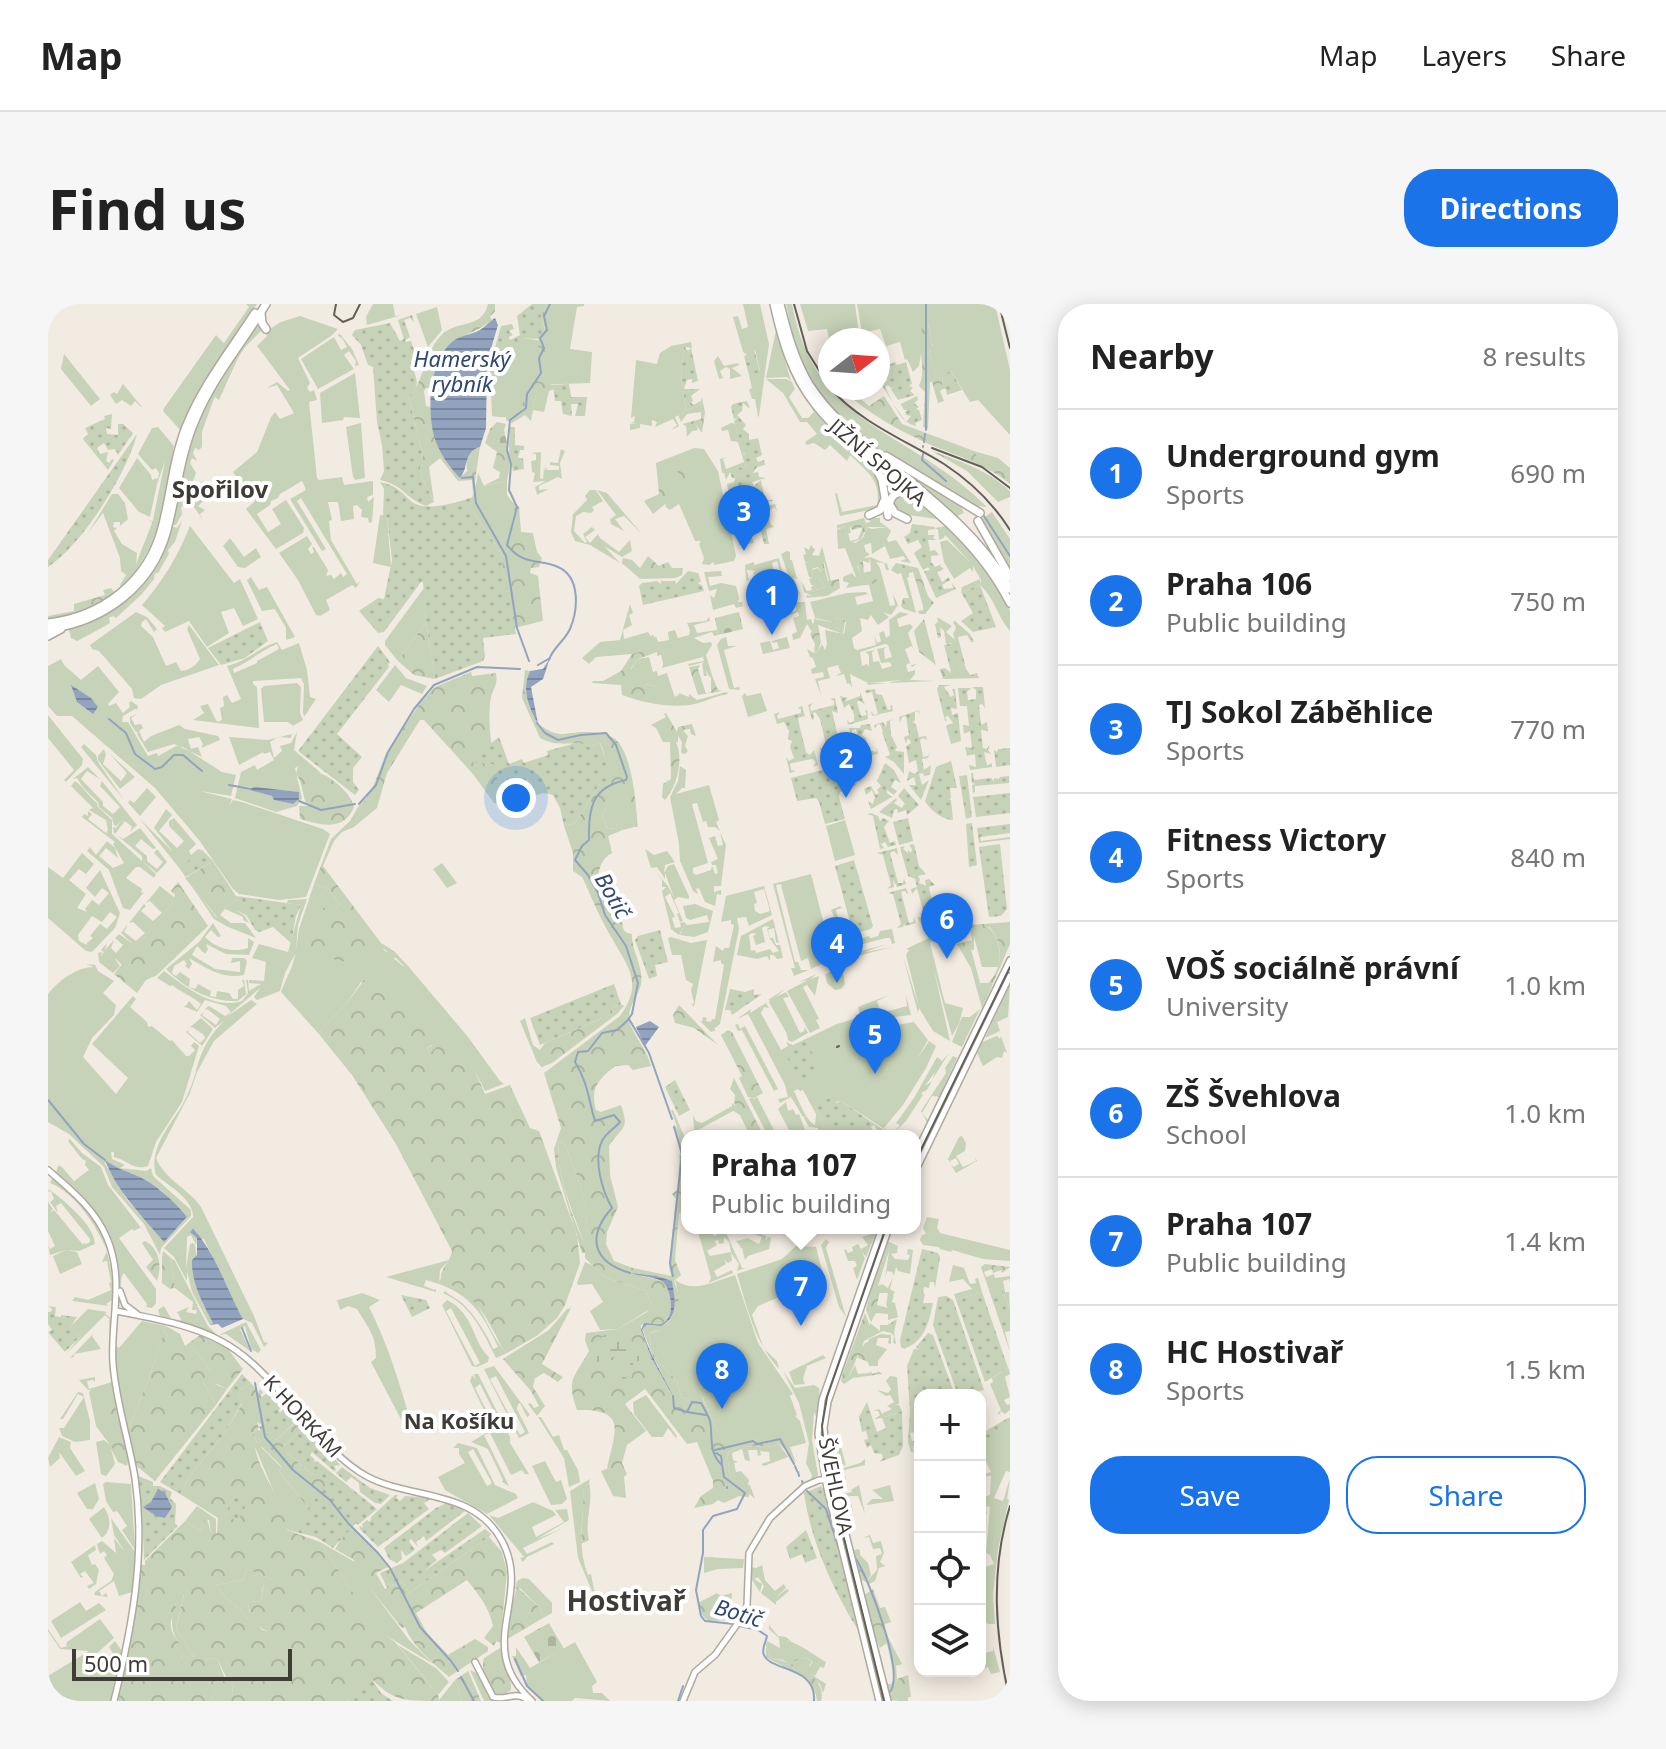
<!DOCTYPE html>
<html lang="en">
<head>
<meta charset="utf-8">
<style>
  body { margin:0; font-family:"Noto Sans",sans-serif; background:#f6f6f6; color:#222 }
  .controls { position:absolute; right:24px; bottom:24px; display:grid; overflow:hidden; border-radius:16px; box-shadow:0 4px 20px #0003 }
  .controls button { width:72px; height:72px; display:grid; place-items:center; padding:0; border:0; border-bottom:2px solid #e0e0e0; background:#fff; color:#222; font:40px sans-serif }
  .compass { position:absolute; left:770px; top:24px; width:72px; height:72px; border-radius:50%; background:#fff; box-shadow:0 4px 20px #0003; rotate:73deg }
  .scale { position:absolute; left:24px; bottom:20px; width:220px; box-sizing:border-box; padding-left:8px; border:4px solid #3f3c38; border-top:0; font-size:22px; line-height:28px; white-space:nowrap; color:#3f3c38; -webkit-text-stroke:6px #fff; paint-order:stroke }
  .you { position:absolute; left:468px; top:494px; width:28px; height:28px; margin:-20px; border:6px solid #fff; border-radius:50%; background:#1a73e8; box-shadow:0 0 0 12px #1a73e833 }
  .badge { display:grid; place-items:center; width:52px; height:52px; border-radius:50%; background:#1a73e8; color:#fff; font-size:26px; font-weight:700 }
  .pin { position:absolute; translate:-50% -66px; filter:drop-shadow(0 2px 4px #0008) }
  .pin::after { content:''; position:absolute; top:42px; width:28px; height:24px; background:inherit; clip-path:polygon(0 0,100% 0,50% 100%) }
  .popup { position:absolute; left:633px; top:826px; width:240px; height:104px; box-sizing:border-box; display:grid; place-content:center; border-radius:16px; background:#fff; filter:drop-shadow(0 2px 6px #0005); font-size:26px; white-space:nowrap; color:#767676 }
  .popup b { font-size:30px; color:#222 }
  .popup::after { content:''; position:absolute; left:50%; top:100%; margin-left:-16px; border:16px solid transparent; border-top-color:#fff }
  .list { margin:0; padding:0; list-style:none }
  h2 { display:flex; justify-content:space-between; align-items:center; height:104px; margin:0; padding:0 32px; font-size:34px }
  h2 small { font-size:26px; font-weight:400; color:#767676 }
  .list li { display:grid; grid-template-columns:52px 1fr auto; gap:24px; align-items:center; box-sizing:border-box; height:128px; padding:0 32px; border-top:2px solid #e0e0e0 }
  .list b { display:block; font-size:30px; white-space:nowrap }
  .list p { margin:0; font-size:26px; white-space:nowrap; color:#767676 }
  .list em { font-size:26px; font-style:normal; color:#767676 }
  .actions { display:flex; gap:16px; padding:24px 32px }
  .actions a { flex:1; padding:18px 0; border:2px solid #1a73e8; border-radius:32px; text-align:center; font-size:28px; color:#1a73e8 }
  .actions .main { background:#1a73e8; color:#fff }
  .icon { flex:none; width:44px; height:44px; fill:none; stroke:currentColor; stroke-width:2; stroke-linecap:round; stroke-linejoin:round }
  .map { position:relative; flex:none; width:962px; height:1397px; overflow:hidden; border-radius:32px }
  header { display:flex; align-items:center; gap:48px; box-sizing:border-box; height:112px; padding:0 40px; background:#fff; border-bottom:2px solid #e0e0e0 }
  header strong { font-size:38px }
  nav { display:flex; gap:44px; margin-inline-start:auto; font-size:28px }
  .intro { display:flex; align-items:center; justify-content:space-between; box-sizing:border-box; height:192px; padding:0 48px }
  h1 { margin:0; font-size:56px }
  .button { padding:20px 36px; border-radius:32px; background:#1a73e8; color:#fff; font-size:28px; font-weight:700 }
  main { display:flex; gap:48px; padding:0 48px }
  aside { flex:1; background:#fff; border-radius:32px; box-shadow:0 4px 20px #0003 }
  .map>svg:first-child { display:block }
  .grass { fill:#c7d3b8; fill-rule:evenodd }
  .forest { fill:url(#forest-crowns); fill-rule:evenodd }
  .wetland { fill:url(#wetland-marsh) }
  .cemetery { fill:url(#cemetery-stones) }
  .park { fill:url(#park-dots) }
  .water { fill:url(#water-rules) }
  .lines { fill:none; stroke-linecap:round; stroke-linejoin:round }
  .stream { stroke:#92a3bf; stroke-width:2 }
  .secondary-casing { stroke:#afa89e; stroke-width:8 }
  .highway-casing { stroke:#afa89e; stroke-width:10 }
  .secondary { stroke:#fff; stroke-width:5 }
  .highway { stroke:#fff; stroke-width:7 }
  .tram { stroke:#63605a; stroke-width:2 }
  .rail { stroke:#63605a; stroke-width:2 }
  .labels { text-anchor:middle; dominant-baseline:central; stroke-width:8; stroke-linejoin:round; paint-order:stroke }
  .street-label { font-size:20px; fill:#3f3c38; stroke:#fff }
  .water-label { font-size:22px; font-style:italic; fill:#304770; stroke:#fff }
  .neighbourhood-label { font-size:22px; font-weight:bold; fill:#3f3c38; stroke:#fff }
  .quarter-label { font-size:24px; font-weight:bold; fill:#3f3c38; stroke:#fff }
  .district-label { font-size:28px; font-weight:bold; fill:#3f3c38; stroke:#fff }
</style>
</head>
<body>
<header>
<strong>Map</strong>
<nav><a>Map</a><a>Layers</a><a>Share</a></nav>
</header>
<div class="intro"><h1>Find us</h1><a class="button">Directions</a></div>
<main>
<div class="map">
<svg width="962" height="1397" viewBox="0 0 962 1397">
  <defs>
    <pattern id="forest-crowns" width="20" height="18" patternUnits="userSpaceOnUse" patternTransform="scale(2)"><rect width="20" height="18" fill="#c7d3b8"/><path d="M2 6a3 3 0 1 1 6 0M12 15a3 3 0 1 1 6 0" fill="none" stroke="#acb69f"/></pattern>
    <pattern id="wetland-marsh" width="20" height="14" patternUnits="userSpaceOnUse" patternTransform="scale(2)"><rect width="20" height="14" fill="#c7d3b8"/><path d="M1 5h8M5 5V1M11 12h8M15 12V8" fill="none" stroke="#acb69f"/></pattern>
    <pattern id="cemetery-stones" width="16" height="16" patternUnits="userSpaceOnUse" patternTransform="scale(2)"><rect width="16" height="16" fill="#c7d3b8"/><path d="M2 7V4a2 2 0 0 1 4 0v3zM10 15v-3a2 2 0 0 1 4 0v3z" fill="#acb69f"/></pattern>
    <pattern id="park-dots" width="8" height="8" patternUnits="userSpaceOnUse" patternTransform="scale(2)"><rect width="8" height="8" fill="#c7d3b8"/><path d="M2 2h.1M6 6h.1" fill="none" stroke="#acb69f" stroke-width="1.8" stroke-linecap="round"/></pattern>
    <pattern id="water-rules" width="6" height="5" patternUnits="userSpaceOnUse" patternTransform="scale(2)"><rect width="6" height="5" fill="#92a3bf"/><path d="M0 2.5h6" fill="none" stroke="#79869c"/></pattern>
  </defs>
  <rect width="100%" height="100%" fill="#f2ebe1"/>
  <path class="grass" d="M 198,0 L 209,0 L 135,124 L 132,126 L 115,107 L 116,104 L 168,31 L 176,39 L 201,3 Z
    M 325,0 L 345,0 L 347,12 L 354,11 L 319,21 L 318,13 Z
    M 504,0 L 536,0 L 536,2 L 529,3 L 522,45 L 544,48 L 542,79 L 487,81 L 477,92 C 476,114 463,115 444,112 L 442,64 L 448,40 L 471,41 L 476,34 L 494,37 Z
    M 695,0 L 712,0 L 721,40 L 711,112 L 710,113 L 707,95 L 704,95 L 701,85 L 704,84 L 701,71 L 712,67 L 707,46 L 695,48 L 685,13 L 690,12 L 694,25 L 700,23 Z
    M 738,0 L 744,0 C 767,125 861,124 939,203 L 929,202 L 934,207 C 865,166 786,131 752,54 C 745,37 742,18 738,0 Z
    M 752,0 L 807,0 L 811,30 L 792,36 L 782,36 L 782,41 L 779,25 L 760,27 Z
    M 809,0 L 947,0 L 962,66 L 962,131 L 930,96 L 922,98 L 903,67 L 889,74 L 881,48 L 885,44 L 880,19 L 874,16 L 876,32 L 871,62 L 865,68 L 859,55 L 857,56 L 852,38 L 838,42 L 832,25 L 814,29 Z
    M 389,3 L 394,26 L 380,43 L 368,10 Z
    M 252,12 L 290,25 L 283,32 L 250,54 L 262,79 L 259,84 L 262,88 L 266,86 L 269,96 L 261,98 L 269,174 L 271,176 L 294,173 L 296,181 L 325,177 L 325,191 L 319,193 L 320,198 L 326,193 L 324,218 L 321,219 L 320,214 L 313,213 L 314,206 L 309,201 L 305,202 L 306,215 L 293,217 L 290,198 L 280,198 L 284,216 L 281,217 L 283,236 L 309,280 L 313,276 L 308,284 L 304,281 L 278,296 L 282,306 L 272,312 L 268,311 L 250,276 L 231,249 L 259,232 L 264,240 L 260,245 L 263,250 L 266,248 L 264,243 L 266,243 L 280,266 L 278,272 L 283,271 L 286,275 L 293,269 L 295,273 L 299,270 L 253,194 L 249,197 L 278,245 L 274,247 L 242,195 L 258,186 L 254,177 L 232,190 L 230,194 L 223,197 L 222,201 L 209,210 L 220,228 L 233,220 L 224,205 L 238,196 L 256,224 L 255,229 L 228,245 L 198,205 L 207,197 L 185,168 L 209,148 L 223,113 L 227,108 L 232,115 L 246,109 L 229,81 L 219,84 L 229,78 L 240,87 L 242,86 L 209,42 L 219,32 L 217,28 L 233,18 Z
    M 211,20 L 214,26 L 197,43 L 189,56 L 171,96 L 167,93 L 165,97 L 154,128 L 154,143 L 151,146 L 147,144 L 145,149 L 149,157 L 144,154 L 142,159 L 148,169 L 144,180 L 141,176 L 143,181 L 136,202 L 133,203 L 134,210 L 128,221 L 124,220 L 132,173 L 154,108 L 186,53 Z
    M 728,26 L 743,77 L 739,73 L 718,74 Z
    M 291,29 L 304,45 L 311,61 L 307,62 L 308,57 L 301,47 L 296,51 L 306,65 L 270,85 L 253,55 L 286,33 L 293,46 L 299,43 L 294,34 L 290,32 Z
    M 643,38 L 644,44 L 636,43 L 633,71 L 638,107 L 627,113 L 631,122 L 623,126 L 629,121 L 625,115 L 607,123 L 609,118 L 604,116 L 604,122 L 592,120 L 592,124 L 582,126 L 582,120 L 589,120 L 582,119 L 586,118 L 587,112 L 583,114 L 588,56 L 609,60 L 612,49 L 623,42 Z
    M 16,50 L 52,95 L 43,102 L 13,65 Z
    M 670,52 L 676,62 L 690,59 L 691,61 L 684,64 L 694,72 L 682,75 L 682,65 L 678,63 L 672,67 L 675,74 L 671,75 L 666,57 Z
    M 307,69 L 312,114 L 296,113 L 295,116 L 274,119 L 272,89 Z
    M 718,75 L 738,75 L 744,78 L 747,85 L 741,93 L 754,114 L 760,114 L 766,108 L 760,99 C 779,124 812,144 827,167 C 834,177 836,193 831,204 L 792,212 L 787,190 L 789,189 L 794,208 L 829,201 C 834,176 817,166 802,151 L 799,157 L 782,141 L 777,146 L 766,139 L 758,141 L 757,138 L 769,130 L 759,118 L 752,118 L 735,89 Z
    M 75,80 L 94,103 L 93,103 L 87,97 L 83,102 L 74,96 L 68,100 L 62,91 L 66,88 L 69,90 Z
    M 489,84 L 501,87 L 496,108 L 485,106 Z
    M 313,119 L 317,174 L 307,176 L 305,173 L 298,123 Z
    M 683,119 L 687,120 L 699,162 L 674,169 L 672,155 L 679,153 L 675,155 L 678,165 L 696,158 L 690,138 L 683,137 L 680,126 L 674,127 L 673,124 Z
    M 110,123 L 126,142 L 112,216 L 104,240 L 87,269 L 73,284 L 72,281 L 78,271 L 73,267 L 72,254 L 55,209 L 40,229 L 64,190 L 70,190 L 77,199 L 80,215 L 72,222 L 72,218 L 66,218 L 65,223 L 69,224 L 66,227 L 74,240 L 89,249 L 88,260 L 104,219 L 99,214 L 104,218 L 105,216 L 117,157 L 109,180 L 102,213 L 91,208 L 71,184 L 89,154 L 103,171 L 104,176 L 110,174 L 111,169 L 108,164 L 104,166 L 90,150 L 104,124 Z
    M 513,145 L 517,147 L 512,159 L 514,175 L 510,173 L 491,182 L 491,186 L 501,185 L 489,191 L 487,183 L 498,177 L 485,178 L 487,169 L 484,168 L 483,157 L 488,156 L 488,150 L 483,149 L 493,148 L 492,174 L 495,175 L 496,163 L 497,167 L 498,163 L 499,166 L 511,166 L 511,162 L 502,161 L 502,158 L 510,159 Z
    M 648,145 L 656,145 L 670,167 L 688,252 L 686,257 L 666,261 L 666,258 L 661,261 L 654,260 L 656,254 L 651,240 L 653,237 L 647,237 L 631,200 L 622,206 L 618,203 L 611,158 Z
    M 926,147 L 950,154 L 962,164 L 962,172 L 927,151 Z
    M 849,163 L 913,202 L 916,209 L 909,212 Z
    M 430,169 L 436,182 L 459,177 L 459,191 L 467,201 L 463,225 L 454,238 L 452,248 L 423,204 C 422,197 429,180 430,169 Z
    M 157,177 L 165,188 L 150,202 L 157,206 L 152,210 L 155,216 L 146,203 L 153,178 Z
    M 542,186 L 548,186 L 555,197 L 544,203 L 546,206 L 543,209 L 535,208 L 528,212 L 526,227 L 537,239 L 539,238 L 535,230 L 544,223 L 547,226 L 537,233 L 542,239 L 550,230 L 552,234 L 571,248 L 582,236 L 584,247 L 574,253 L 556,242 L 572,259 L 542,241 L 527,237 L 523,228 L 525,210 L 539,196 L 537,192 Z
    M 549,186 L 559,189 L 594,230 L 576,212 L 567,215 L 576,227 L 563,220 L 562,215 L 568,211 Z
    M 858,190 L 890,215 L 852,210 L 843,199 L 848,191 Z
    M 944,208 L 962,235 L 962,267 L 933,215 Z
    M 332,211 L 339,212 L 343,263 L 325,259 Z
    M 134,217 L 127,238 L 120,246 L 121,250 L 110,269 L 107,269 L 106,275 L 94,290 L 68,314 L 65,312 L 61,314 L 62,319 C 50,326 40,331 29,337 L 23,334 L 21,326 C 72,307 108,275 123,222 L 129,224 Z
    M 142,222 L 186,279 L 192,275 L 210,315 L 195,322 L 186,304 L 173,308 L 181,329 L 159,343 L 141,317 L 117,328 L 114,324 L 117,322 L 94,301 C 115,277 130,252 142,222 Z
    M 798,222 L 797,233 L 797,230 L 800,229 L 802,237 L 807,239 C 819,232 814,234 819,223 L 824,225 L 839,223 L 843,227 L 839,235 L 840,238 L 848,236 L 863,259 L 852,257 L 858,255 L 855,252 L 842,255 L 837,242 L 824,250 L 823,239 L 816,241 L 818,248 L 822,250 L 812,257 L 812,262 L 809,262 L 814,274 L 808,273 L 797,244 L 790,245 L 789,226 Z
    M 898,222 C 919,241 957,279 962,308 C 962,313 962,321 962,327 C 949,312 946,293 932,281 L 913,288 L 914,283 L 932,275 L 932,280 L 933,276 L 925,262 L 925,268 L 922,264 L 906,275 L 896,258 L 892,238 L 899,236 L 923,259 L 897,231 L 896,234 L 891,236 L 890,226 L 887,224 Z
    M 182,234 L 196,253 L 208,244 L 213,253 L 197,264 L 190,263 L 175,242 Z
    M 763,241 L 767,246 L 764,251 L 771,252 L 774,242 L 783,277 L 781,277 L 776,258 L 773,267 L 770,263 L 764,265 L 765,274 L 771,274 L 777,283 L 764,287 L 764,292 L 756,288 L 753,277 L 759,287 L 764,286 L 763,283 L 766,281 L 763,281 L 761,275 L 764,274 L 761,273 L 757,259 L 760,258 L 757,258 L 755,251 L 758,250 L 756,243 L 761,246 Z
    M 739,247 L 742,248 L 742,256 L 744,256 L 749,275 L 746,274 L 753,293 L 750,289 L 744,288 L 744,293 L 737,269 L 740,270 L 733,250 Z
    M 822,253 L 839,260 L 841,266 L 838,266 L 836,259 L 828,258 L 832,264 L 842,302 L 847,301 L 845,290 L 850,301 L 843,311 L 835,308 L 841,313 L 830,321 L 823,311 L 820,316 L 812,314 L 814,327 L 804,334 L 806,344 L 809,346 L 828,341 L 826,330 L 829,339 L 833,337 L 831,329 L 836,327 L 838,334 L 842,331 L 841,316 L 852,308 L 861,310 L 849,315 L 851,323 L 862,320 L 865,323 L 860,329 L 867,349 L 864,342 L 857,345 L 863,361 L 869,360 L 864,363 L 862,359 L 858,361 L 860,368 L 867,366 L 867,370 L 862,376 L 887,377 L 839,379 L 853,376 L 821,379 L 838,379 L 819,381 L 820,379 L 802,370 L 804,384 L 801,379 L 799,380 L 796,370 L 787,372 L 793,369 L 790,361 L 779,364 L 782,374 L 770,377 L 773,391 L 767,375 L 776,373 L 775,368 L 764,370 L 763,365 L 768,363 L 765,354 L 762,353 L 759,345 L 766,349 L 770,347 L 774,340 L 777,346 L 779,340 L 777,326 L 796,330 L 798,318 L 789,314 L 785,318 L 767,314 L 768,322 L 764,328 L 759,320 L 752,334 L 745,336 L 744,330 L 749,328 L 745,314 L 751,312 L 750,308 L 728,316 L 727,313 L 730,311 L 726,303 L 730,301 L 725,282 L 722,279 L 721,284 L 717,285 L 718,291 L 714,292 L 715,297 L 713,298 L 709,284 L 712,282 L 709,282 L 707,276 L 710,275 L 707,275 L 705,268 L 708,267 L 699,266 L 701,276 L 698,277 L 697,261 L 706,258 L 706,261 L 731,254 L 734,267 L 732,268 L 729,257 L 724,259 L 729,281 L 728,285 L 732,292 L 730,293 L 734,297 L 739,296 L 741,292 L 745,298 L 742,301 L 732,302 L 734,310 L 748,307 L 748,298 L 757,298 L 759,316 L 763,315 L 765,321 L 767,313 L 762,298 L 799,289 L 818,288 L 820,290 L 807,293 L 809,301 L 825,297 L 821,281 L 816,281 L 820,278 L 821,281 L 825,271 L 823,276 L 819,276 L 815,269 L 823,267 ZM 837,340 L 840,341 L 844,353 L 837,355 L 836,345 L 839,343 L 829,345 L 833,359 L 842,358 L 844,362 L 834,365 L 831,357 L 825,358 L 824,348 L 827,346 L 817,348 L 821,351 L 821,363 L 819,360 L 814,362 L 812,348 Z
    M 673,267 L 674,272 L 660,273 L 662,282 L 673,279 L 688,282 L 691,294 L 690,298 L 694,298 L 695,302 L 688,304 L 686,300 L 665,306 L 662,291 L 666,294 L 669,285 L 661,287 L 656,268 Z
    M 203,273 L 211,286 L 219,283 L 247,333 L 238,336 L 238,324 L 227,305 L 214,307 L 199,276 Z
    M 376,284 L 378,318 L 350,357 L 337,341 L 337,337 Z
    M 582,300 L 585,309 L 581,311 L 584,321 L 575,326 L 576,335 L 600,328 L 603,333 L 604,330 L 607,334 L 608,332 L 610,338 L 621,336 L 620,328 L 627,326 L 630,334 L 641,331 L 642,326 L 639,319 L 658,317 L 661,313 L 662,317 L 646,321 L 649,329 L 669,326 L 670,331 L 666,332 L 664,328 L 646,334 L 655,339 L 663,338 L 664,341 L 658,351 L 664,371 L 660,371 L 658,365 L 659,372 L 656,372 L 654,360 L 656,358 L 641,362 L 640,360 L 656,357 L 655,353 L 614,364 L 617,354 L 615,348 L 618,341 L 584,350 L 548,353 L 541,360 L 534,354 L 552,338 L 572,336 Z
    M 88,308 L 99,313 L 109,325 L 106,328 L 98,315 L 94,318 L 93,322 L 105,333 L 118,362 L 128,358 L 133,367 C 142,366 147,362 152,355 L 139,325 L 141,321 L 171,361 L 113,381 L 93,395 L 86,394 L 84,385 L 51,347 L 44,345 L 42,341 Z
    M 678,333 L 680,342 L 689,342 L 676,346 L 686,384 L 691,383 L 692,386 L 681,385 L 669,341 L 673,335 Z
    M 739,333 L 742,344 L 715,350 L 712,339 L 722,337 L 725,346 L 731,344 L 729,338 L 724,339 L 724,337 Z
    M 229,338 L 234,346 L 251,339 L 259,366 L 262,393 L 268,395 L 256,413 L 255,408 L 256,380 L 253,374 L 205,377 L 205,380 L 209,383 L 211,424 L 145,416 L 156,409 L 152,402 L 160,400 L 169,418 L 174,416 L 172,404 L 176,402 L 175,393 L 179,391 L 184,399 L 193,395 L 179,362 C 200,357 211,343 229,338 ZM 229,340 L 231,345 L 209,357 L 209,359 L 186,369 L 185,365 C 203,357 212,347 229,340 Z
    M 601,353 L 605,368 L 609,367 L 610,372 L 619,369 L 627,394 C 618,389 605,378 596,381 L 586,374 L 583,365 L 590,355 Z
    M 13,355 L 16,361 L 33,376 L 50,362 L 71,388 L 60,400 L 61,402 L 68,399 L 75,409 L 82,403 L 81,399 L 83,397 L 90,402 L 89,406 L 87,405 L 75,412 L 74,418 L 80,418 L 100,452 L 109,449 L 110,452 L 128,442 L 135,443 L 174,468 L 188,471 L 183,492 L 152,487 L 184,495 L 181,502 L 185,496 L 194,498 L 275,525 L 282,530 L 258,593 L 231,596 L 191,590 L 185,585 L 151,536 L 107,484 L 24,412 L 9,412 L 0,402 L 0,362 Z
    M 347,361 L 358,374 L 379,382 L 374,390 L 353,381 L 341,398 L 328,386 Z
    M 249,379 L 253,383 L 252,409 L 255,416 L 245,422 L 240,418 L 216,418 L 213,385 L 216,382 Z
    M 697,389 L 699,392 L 713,389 L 719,407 L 700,413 L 694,392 Z
    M 89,410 L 83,414 L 87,421 L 93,420 L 95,424 L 91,427 L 96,438 L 103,432 L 131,421 L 137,425 L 170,432 L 172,436 L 153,444 L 155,440 L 151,433 L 140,435 L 143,445 L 150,443 L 154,453 L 126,440 L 100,448 L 89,430 L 90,428 L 88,428 L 82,419 L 82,413 Z
    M 0,411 L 35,455 L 34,461 L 18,478 L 16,476 L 26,466 L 0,434 Z
    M 249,428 L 246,446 L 273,469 L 258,468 L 250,462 L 247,464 L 254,494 L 249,502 L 228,508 L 187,494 L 193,468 L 207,461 L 209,466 L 226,456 L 222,448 L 216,450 L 215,448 L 191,461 L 181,433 L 220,436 L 244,430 L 243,434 L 230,433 L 222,438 L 226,454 L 234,447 L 232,442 L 243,439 ZM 191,482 L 250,488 L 245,500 L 226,496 L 224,492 Z
    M 36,440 L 48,451 L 50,458 L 76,496 L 33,443 Z
    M 56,445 L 58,451 L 55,460 L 73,477 L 79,469 L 61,449 L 87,473 L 72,485 L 50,456 L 50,452 Z
    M 632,462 L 638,466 L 637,484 L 634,484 L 628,490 L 661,481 L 671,516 L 668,518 L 672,527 L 667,523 L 660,523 L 658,517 L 655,518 L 649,499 L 644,500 L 660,559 L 645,564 L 645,569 L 648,571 L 663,566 L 664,562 L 667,570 L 670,569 L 668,561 L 664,561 L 663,558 L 670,555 L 661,534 L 667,532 L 670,542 L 675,541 L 672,528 L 678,541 L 673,582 L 666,582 L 666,588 L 673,586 L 673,591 L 669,590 L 667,602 L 657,598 L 651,584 L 648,585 L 650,590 L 645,587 L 632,557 L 631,540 L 622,493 L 630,477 Z
    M 40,463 L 53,476 L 39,467 L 33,475 L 55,498 L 55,502 L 65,510 L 72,503 L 52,482 L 54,477 L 89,521 L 82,528 L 84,523 L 77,517 L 67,530 L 75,535 L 92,524 L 108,544 L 105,545 L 93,535 L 87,542 L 99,552 L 99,557 L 109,565 L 115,558 L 106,549 L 109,545 L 119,558 L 109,569 L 94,557 L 108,570 L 106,574 L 92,563 L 88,563 L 78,574 L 94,585 L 93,589 L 96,588 L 82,606 L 75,604 L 61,566 L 39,547 L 42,543 L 48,551 L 59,537 L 67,544 L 70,554 L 58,544 L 51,552 L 65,564 L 76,559 L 65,540 L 67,538 L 34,513 L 36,510 L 40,512 L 40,507 L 44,510 L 40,515 L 58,529 L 60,526 L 58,516 L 41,506 L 45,504 L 23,482 L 27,477 C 36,483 40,492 49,499 L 50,503 L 64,516 L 64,530 L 94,557 L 94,552 L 66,529 L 65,523 L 68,524 L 73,517 L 68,522 L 66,521 L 64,514 L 51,503 L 50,498 C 43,492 33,482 29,474 L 25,475 Z
    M 99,484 L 108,493 L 92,512 L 80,499 L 82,496 L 86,499 Z
    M 562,493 L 575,497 L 584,504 L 586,523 L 575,526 L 569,520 L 568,524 L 560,525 L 554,513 Z
    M 118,505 L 124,511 L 111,527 L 129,544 L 136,537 L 121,522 L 121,517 L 126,514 L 148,540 L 141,547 L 143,551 L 150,545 L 154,546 L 136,561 L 141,571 L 137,573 L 168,613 L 175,605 L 190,595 L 207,626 L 198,611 L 188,606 L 197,612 L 201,619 L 195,616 L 195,613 L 177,605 L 172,611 L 183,619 L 197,619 L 208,634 L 180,623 L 166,615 L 132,565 L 92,515 L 125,548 L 106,524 Z
    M 797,516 L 807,551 L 787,557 L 778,522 Z
    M 597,545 L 606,551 L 619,547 L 627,558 L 617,561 L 616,569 L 620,562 L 626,560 L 641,592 L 641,595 L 630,593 L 626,596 L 635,617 L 632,618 L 629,610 L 631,609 L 622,589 L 617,593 L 627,613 L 624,614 L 627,624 L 633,623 L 632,619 L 636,618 L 639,621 L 661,618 L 659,611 L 642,616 L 638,614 L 635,602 L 647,600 L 665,607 L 660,628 L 646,633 L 632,631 L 636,622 L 631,631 L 623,625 L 614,587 L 618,583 L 614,583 L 614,576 L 605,565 L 620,582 L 626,594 L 617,569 L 617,575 L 609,563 L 603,564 Z
    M 34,549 L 46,560 L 38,570 L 31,565 L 21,576 L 38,590 L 29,604 L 39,608 L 37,605 L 44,596 L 51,601 L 61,589 L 54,584 L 47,593 L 38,584 L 52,566 L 72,609 L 67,624 L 44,648 L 38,647 L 0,614 L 0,563 L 15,574 ZM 62,608 L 69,613 L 59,625 L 52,620 L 42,632 L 45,634 L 39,639 L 39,641 L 31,637 L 30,631 L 44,612 L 54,618 Z
    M 394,559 L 409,579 L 399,584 L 385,565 Z
    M 763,570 L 785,655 L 763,665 L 760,654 L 753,657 L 734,585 L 733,580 L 728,581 L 747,658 L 750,658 L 753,666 L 761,666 L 746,672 L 743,664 L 747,664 L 725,580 Z
    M 266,580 L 281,585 L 292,601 L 287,605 L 355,662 L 360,662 L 420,733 L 452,777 L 456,780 L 437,787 L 427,767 L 387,747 L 382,749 L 379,744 L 384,742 L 313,678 L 299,699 L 270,729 L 233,688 C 237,676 246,662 247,650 L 237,669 L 232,687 L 209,696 L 206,693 L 212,684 L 177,714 L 203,696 L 209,700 L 166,737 L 149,768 L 142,789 L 108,854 C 117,876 140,884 153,903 L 206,1012 L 216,1038 L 220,1039 L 216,1043 L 204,1019 L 195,1015 L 187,1001 L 156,935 L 149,934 L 148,941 L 143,931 L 139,933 L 138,964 L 142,940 L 145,939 L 147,941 L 155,1000 L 166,1019 L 162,1021 L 144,988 L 139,967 L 139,977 L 126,953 L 116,944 L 145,913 C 146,896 121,882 108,871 C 100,844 123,821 136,798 C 154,764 145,748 177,716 L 167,724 L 152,711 L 156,708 L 154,711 L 168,721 L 172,715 L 159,705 L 157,707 L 158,704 L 161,702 L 177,712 L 183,708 L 178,702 L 157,696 L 149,708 L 135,702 L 138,702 L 141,697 L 149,706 L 153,700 C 144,692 134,689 124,681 L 122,682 L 109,674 L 116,667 C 138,683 165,706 194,697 L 200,689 L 198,676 L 200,676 L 201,687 L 213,680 L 201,679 L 201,676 L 216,677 L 218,658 L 204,654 L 211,640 L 240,648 L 253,601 L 239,599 L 240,596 L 259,595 L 250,621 L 248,646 L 251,625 Z
    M 112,582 L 127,594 L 123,601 L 74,661 L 66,653 L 72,662 L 65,669 L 51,658 L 50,649 L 54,648 L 53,652 L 56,648 L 53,646 L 59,639 L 57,646 L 66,636 L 63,644 L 68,649 L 75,641 L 67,634 L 71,630 L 86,641 L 73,629 L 80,620 L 76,628 L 88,637 L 97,629 L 85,618 L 81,619 L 96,600 L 98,602 L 93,607 L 105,617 L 114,609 L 102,597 L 98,599 Z
    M 716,582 L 724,611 L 701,622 L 698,613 L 689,614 L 691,625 L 672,720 L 666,725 L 668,726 L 663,728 L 651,716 L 654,718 L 655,713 L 659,714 L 658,717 L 663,718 L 664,715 L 667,715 L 676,661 L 673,659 L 673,656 L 665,658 L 668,642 L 675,647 L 676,644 L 681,644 L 686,621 L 683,620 L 683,616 L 673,618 L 678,592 ZM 716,585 L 722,607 L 712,610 L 707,607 L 706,600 L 709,599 L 706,588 Z
    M 792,602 L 794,604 L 788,606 L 796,635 L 802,634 L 809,637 L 820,632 L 823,634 L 830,632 L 832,627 L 844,625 L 847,639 L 844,640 L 842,634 L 838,634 L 800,644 L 796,646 L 798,651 L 839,640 L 817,648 L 844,643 L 799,655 L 803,652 L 793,652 L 792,645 L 796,643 L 792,643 L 788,625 L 791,624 L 783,606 Z
    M 725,615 L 731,639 L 728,638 L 726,624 L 720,626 L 722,634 L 725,634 L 728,641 L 732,641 L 735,654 L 729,655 L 726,651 L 722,651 L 722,657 L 719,652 L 709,655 L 689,651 L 693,632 ZM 717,622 L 722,623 L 719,625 L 722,635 L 731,647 L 725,649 L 722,645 L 708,649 L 707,646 L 703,647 L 701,631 L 704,629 L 709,630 L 705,632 L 708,641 L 717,638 L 714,624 Z
    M 165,619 L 173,632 L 170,633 L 163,626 L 157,633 C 169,645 185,649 200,644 L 200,634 L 206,638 L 201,651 L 178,650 L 158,640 L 160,645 L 157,650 L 149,642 L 144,651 L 167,665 L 192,668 L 192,657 L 183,659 L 184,654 L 196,654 L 199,657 L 196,671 C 174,675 160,665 141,654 L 144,660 L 141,665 L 137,662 L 139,660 L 136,656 L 126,662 L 124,669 L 128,672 L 132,668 L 142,675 L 141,683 L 147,685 L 150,680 L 163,687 L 162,692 L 168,693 L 169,687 L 181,689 L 185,695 L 190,695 L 190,686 L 196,682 L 194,676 L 196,676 L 198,690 L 190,697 C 162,698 138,685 118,665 L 151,638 Z
    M 900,619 L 882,639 L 897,699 L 915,704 L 911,720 L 904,732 L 886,666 L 902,737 L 885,727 L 871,704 L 870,709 L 855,652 L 871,703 L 858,651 L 861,646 L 858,645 L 883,633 L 884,635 L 884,632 Z
    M 939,623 C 951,629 954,651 950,663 L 934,663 L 925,629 Z
    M 623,633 L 643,639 L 659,636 L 646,703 L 644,700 L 646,699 L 643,686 L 645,680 L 638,676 L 633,651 L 624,651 L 620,634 Z
    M 921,637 L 937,698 L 934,704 L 923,664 L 909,640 Z
    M 38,660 L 47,661 L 50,667 L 66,677 L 55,689 L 68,701 L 66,711 L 44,734 L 35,753 L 68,790 L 80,774 L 44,740 L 85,692 L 88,695 L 82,703 L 99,718 L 100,723 L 104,722 L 122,737 L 124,736 L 138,752 L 141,752 L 147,746 L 143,742 L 146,738 L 151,742 L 134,798 L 108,838 L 100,862 C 85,867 80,856 66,853 L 66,848 L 63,848 L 64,855 L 77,861 L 72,864 L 98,867 L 103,864 L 105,872 L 143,906 L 143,912 L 113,944 L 112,951 L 96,920 L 64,883 L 56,863 L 21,830 L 0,818 L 0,690 C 12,675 30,663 46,663 ZM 56,858 L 76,869 L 84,869 L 114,887 L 139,914 L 116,937 L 80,897 Z
    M 794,663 L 797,680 L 793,685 L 787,686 L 779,679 L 777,670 Z
    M 769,670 L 762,675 L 771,672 L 767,692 L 759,681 L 755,683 L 771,715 L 768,716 L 772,724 L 762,729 L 739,687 L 760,676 L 751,678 Z
    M 962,680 L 960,713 L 949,718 L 952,727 L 937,734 Z
    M 737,685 L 728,693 L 738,688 L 741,693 L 735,694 L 752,729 L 756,727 L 757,723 L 760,729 L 744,738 L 740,736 L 738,728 L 721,698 L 722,696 L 720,696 Z
    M 841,691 L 829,697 L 833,709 L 859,702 L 858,691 L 863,711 L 847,713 L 848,721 L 866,718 L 880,736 L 869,755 L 881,737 L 888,742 L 878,764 L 855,801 L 836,824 L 841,828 L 793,797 L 767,802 L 780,832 L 769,828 L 756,832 L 760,827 L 770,827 L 770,824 L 761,823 L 756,814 L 758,812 L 755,813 L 743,793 L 732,799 L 730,795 L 740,793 L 737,781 L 700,710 L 689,715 L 703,705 L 702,709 L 718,699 L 721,704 L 716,703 L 713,709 L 733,746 L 740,742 L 738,738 L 745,741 L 789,720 L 812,713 L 810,703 ZM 750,785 L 752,787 L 755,786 L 768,810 L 767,821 C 758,817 751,797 746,787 Z
    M 932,705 L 914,743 L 904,738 L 914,713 L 922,713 Z
    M 153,714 L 165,725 L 154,742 L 138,728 L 141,726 L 140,728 L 152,739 L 157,734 L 156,731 L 144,723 L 141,724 Z
    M 690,720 L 692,725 L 697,722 L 730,785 L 726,787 L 694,726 L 690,727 L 687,721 Z
    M 949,732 L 952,735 L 953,732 L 959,749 L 956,747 L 954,754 L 949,753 L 935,762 L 929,749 L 934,738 Z
    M 901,749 L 884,776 L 887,768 L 877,782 L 884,777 L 879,786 L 873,789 L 875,791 L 858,817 L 846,829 L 852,821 L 848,819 L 866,794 L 889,753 L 894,757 Z
    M 905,752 L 909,754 L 894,786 L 910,755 L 901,778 L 892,793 L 884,792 L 874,809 L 880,816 L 884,811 L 880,820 L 873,807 L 898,769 L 897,764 Z
    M 704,793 L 706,795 L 709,793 L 729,832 L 720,832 L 701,795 Z
    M 738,798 L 740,807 L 745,805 L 748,811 L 751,810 L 757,826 L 753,832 L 744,832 L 730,805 Z
    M 684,799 L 689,803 L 685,807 L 639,832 L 639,864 L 636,864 L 636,843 L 623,806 L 625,806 L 636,832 L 646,825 L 645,811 L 648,817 L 654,819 L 684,802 Z
    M 914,832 L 918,839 L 917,847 L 908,852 L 915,863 L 928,857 L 927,853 L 929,857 L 908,869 L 903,861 L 906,863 L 911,860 L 908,854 L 902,857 L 903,860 L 900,855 L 911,833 Z
    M 22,835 L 34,849 L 53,863 L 60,881 L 101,934 L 93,923 L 86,927 L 84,925 L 71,934 L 108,985 L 108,999 L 104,1004 L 98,1003 L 99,1000 L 76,969 C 70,975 74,992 79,998 L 76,999 C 71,985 71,970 68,956 C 59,918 35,894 8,869 L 10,862 L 13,862 L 26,877 L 41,866 L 37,861 L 38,857 L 34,855 L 20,837 Z
    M 511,837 L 518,842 C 528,870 546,910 536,939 C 526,910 506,867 511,837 Z
    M 4,875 L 8,875 C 33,899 55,920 63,955 L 54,932 C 61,953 66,973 64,996 L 58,1000 L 61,1002 L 24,997 L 27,993 L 40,996 L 63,986 L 61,979 L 63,978 L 59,957 L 54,958 L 59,947 C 49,923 29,890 2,879 Z
    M 1,885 C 16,897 46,920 47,940 L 31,947 L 19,946 L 29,948 L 34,960 L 12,970 L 5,952 L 18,946 L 2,951 L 0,941 L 2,945 L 7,942 L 0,927 L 0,898 L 5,905 L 2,909 L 6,906 L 36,942 L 35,939 L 38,940 L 42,938 L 42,935 L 13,899 L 8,902 L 10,909 L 2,898 L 6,895 L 3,887 L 0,888 Z
    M 879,913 L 891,915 L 889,924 L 892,929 L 962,946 L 962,957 L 935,955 L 904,946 L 903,948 L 892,945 L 891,943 L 875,941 L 872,936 L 874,931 L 878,930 L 875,924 Z
    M 649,924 L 657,924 L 658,930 L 664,929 L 666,932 L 670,930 L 668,926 L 679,924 L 678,929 L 694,964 L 697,964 L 689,967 L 691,960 L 683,949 L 684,957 L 680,959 L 676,956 L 678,960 L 666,967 L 669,973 L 684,966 L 685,969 L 661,979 L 663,974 ZM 676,933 L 681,938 L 683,948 L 662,952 L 659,947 L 669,941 L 667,937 L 670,936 L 671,940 L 676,939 Z
    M 821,924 L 830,924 L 818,953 L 814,948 L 817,954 L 809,976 L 805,964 L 809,962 L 807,957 L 800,957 L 796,946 L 798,945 L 800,949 L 805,947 L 804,943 L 810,940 L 813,945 L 820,941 L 814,933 L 824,930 Z
    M 708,928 L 718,932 L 718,936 L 720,933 L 723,934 L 721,945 L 700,952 L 697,956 L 694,944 L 692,944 L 693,943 L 688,937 L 700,934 L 711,940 L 714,933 L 708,931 Z
    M 778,935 L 781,938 L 778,944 L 798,1013 L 791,1003 L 773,941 Z
    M 839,937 L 850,942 L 849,949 L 843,950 L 847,955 L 860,956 L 862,951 L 859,950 L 860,945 L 865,946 L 862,970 L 850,967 L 848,963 L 846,972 L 844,968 L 839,967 L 837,975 L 841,947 L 830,982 L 834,980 L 840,984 L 845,973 L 842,985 L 847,988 L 838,1001 L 840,989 L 822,989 Z
    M 748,942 L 768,943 L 776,974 L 710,1002 L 704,1011 L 716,1045 L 729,1057 L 731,1065 C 708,1041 699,1004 689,970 L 734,955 Z
    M 115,947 L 127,957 L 150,1002 L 148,1003 L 150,1003 L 160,1022 L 168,1030 L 165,1031 L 112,1012 L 110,1006 L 116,1002 L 124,1016 L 132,1018 L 133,1015 L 129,1008 L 141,1003 L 138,1008 L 148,1010 L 149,1006 L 144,1006 L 145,998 L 127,984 L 123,954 L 117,950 L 114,953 Z
    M 401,956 L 392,966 L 391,979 L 392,975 C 403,982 416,985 425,995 C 436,1009 448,1041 459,1049 L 448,1054 C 435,1028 423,1001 395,989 L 397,987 C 402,992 411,995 417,1002 C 426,1010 442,1035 445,1045 L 450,1043 C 433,1005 419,987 378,976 L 376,982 L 387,986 L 388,984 L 388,988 L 338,973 Z
    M 537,958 L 544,961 L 556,973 L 598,987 L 603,998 L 602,1005 L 570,1025 L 552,1026 L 542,1007 L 555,998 L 544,980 L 530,981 L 529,979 Z
    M 905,961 L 916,964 L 922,980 L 928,979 L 927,975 L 930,974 L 934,988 L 908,996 L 906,990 L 924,985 L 915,975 L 901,978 Z
    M 687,971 L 710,1039 L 745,1090 L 742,1092 L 749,1111 L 747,1112 L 752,1117 L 758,1139 L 742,1143 L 748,1159 L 741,1151 L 735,1133 L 714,1133 L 676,1142 L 654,1092 L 637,1095 L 633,1093 L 629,1077 L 609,1056 L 603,1045 L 601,1029 C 605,1028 609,1028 613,1026 C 635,1018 632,992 627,976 C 647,990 666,977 687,971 Z
    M 314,989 L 332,996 L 321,1003 C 340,1041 351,1077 363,1119 L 357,1123 L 323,1058 L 328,1054 C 328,1030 320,1024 309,1005 L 300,1002 L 292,1006 L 289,996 L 287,997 Z
    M 399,996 C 427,1010 424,1038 441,1053 L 440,1058 L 429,1063 L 424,1062 L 394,1001 ZM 403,1004 L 432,1059 L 427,1062 L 398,1007 Z
    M 40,1005 L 60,1008 L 57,1009 L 62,1014 L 61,1040 L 61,1015 L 57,1011 L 18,1050 L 33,1032 L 20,1025 Z
    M 94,1017 L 118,1022 L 116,1027 L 120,1032 L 113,1036 L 102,1072 L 80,1125 L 68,1069 L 68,1042 L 71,1044 Z
    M 198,1018 L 213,1046 L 210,1049 L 203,1045 L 197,1022 L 192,1025 L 202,1047 L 178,1030 L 171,1031 Z
    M 833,1030 L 843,1031 L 843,1040 L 840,1039 L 841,1034 L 830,1034 L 828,1041 L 839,1045 L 830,1057 L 816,1047 L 821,1035 Z
    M 146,1045 L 163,1067 L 169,1081 L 179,1085 L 168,1101 L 155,1077 L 155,1069 L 136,1051 Z
    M 775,1051 L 778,1054 L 759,1062 L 755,1075 L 757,1080 L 746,1081 L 741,1068 Z
    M 959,1059 L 962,1070 L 957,1073 L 962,1093 L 956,1096 L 959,1101 L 962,1100 L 962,1106 L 957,1110 L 953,1107 L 951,1111 L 950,1109 L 953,1106 L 942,1080 L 945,1078 L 944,1074 L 960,1064 Z
    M 446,1062 L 482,1111 L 479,1113 L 472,1099 L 470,1100 L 469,1105 L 481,1129 L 471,1134 L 436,1065 ZM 448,1072 L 477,1128 L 472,1131 L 442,1075 Z
    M 735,1067 L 747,1084 L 766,1081 L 771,1084 L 772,1095 L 768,1112 L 766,1108 L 764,1136 L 770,1171 L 763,1176 L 764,1171 L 758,1159 L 761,1139 L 751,1099 Z
    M 426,1070 L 430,1070 L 462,1133 L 462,1139 L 481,1170 L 477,1170 L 474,1166 L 463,1171 L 442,1129 L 436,1131 L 461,1182 L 454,1178 L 455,1176 L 440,1145 L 423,1138 L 445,1125 L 422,1077 L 424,1071 L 428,1076 ZM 432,1080 L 453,1122 L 448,1125 L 427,1084 Z
    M 842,1072 L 849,1073 L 851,1100 L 847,1101 L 851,1101 L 854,1107 L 836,1113 L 835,1109 L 844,1105 L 839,1102 L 846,1098 L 842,1091 L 838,1092 L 829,1086 L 840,1089 L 843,1085 L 838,1077 Z
    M 47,1073 L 47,1078 L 45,1076 L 39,1077 L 41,1085 L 64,1078 L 80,1158 L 79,1162 L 70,1158 L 63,1145 L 67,1160 L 58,1172 L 53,1170 L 48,1138 L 56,1136 L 62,1141 L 48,1122 L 41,1088 L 43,1086 L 40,1086 L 31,1076 Z
    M 30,1088 L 35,1089 L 42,1117 L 42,1136 L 27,1138 L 14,1132 L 11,1124 L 16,1124 L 36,1093 L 30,1090 L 15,1115 L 12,1115 Z
    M 598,1091 L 629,1132 L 628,1134 L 620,1124 L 615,1133 L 604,1133 L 586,1110 L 585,1098 Z
    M 490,1113 L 493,1113 L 505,1133 L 511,1131 L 516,1146 L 519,1146 L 530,1166 L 532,1178 L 521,1183 L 516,1154 Z
    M 960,1114 L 962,1114 L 962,1168 L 958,1167 L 946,1194 L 955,1197 L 962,1174 L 959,1195 L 961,1196 L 950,1245 L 945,1291 L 947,1320 L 940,1320 L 932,1315 L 938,1314 L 938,1276 L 932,1276 L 932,1265 L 946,1260 L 942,1251 L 938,1249 L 942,1203 L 937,1202 L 939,1209 L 937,1210 L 937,1218 L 939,1219 L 936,1221 L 937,1232 L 932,1233 L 936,1207 L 932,1206 L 932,1194 L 942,1191 L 943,1172 L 932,1173 L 932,1171 L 943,1168 L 933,1148 L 932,1130 L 935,1129 L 937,1132 Z
    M 11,1133 L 23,1138 L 22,1144 L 37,1167 L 28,1172 L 11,1148 L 12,1154 L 2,1163 L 0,1154 Z
    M 410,1139 L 429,1144 L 447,1181 L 468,1190 L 470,1194 L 439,1210 L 397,1186 L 390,1173 L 417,1159 L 411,1150 L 411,1144 L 405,1144 ZM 425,1145 L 443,1177 L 443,1180 L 439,1182 L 420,1148 Z
    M 730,1139 L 740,1153 L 716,1162 L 713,1160 L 722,1157 L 721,1148 L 712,1147 L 713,1151 L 710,1152 L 709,1146 L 700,1146 L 702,1157 L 697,1156 L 694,1145 L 684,1149 L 685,1156 L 690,1158 L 686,1159 L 688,1168 L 693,1167 L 701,1176 L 700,1181 L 702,1181 L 707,1195 L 682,1171 L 679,1149 L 691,1143 L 726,1142 Z
    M 207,1143 L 213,1143 L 234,1164 L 231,1167 L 261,1205 L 243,1227 L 238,1225 L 236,1212 Z
    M 783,1143 L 793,1143 L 798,1162 L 786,1156 L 789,1166 L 812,1159 L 817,1155 L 817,1161 L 788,1168 Z
    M 497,1157 L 508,1178 L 513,1176 L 519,1195 L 514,1200 L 503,1201 L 484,1162 Z
    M 798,1173 L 798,1183 L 793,1187 L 792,1183 L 792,1191 L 804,1188 L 803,1186 L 811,1181 L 817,1210 L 810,1192 L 801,1192 L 805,1207 L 796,1209 L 789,1179 L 791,1175 Z
    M 542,1175 L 541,1179 L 536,1182 C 536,1215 528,1240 540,1271 L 543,1270 L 546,1286 L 551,1291 L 559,1290 L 559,1293 L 547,1294 L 530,1254 L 522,1187 Z
    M 58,1178 L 83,1180 L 87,1246 L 74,1226 L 79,1222 L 69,1207 L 65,1208 L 58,1197 L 55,1180 Z
    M 47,1179 L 51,1195 L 43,1208 L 44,1205 L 39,1205 L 29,1189 Z
    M 842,1181 L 846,1197 L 818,1201 L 824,1195 L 835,1195 L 824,1186 Z
    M 485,1198 L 505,1207 L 508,1211 L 484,1223 L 488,1233 L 516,1218 L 507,1206 L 519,1205 L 521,1216 L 489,1235 L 515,1224 L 475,1244 L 479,1250 L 504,1238 L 506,1240 L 479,1253 L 475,1258 L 472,1254 L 476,1253 L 441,1211 L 450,1214 Z
    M 149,1202 L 168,1215 L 168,1229 L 163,1229 L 161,1216 L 157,1215 L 153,1227 L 137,1217 Z
    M 56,1203 C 63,1214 64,1226 54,1234 L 41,1215 Z
    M 63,1214 L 87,1248 L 84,1288 L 71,1292 L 66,1277 L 51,1287 L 54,1292 L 58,1289 L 60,1293 L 46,1291 L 47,1288 L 63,1277 L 66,1270 L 56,1254 L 59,1251 L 56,1247 L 52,1250 L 49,1240 L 54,1237 L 68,1249 L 66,1234 L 77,1248 L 66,1231 Z
    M 822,1231 L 825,1239 L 833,1237 L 836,1249 L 832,1258 L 837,1262 L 831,1264 L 827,1277 L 821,1280 L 819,1277 L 829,1266 L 828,1252 L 834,1250 L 832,1244 L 825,1245 L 821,1233 L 815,1234 Z
    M 272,1238 L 307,1258 L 310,1268 L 361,1336 L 385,1360 L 329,1326 Z
    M 47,1241 L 48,1246 L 40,1251 L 44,1261 L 47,1260 L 51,1266 L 48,1280 L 41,1285 L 39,1282 L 46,1279 L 37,1267 L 32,1270 L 35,1273 L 33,1274 L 23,1258 Z
    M 714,1261 L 717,1276 L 727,1287 L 736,1280 L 738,1284 L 727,1294 L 739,1285 L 741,1287 L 728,1298 L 728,1301 L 713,1289 L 716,1282 L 710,1273 L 706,1275 L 714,1280 L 712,1288 L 704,1276 L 702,1263 L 708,1264 Z
    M 199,1265 L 223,1275 L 215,1282 L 213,1297 L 200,1298 L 201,1307 L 214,1326 L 220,1327 L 214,1337 L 194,1307 L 177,1293 L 168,1281 L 195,1276 Z
    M 475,1274 L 481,1275 L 504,1299 L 504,1309 L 495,1314 L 492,1304 L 472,1284 L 467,1285 L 469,1277 Z
    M 132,1288 L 136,1290 L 128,1324 L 143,1349 L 149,1352 L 133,1355 L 137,1346 C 118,1327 123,1311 132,1288 Z
    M 32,1298 L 38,1307 L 51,1299 L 58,1306 L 13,1334 L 3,1317 Z
    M 52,1315 L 66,1334 L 47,1351 L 55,1364 L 67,1353 L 61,1343 L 67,1337 L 74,1347 L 62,1397 L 0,1397 L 0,1372 L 41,1347 L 12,1345 L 0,1327 L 0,1325 L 13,1344 L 23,1341 L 18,1342 L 19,1338 Z
    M 721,1321 L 730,1332 L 738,1333 L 744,1338 L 739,1336 L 746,1356 L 757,1353 L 764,1358 L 761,1362 L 763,1370 L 778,1380 L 775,1389 L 772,1380 L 735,1356 L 723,1354 L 718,1342 L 719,1337 L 732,1344 L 731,1334 L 721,1325 Z
    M 842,1337 L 854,1360 L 848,1362 L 849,1375 L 844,1389 L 850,1397 L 844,1396 L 838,1380 L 843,1380 L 847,1375 L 839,1340 Z
    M 527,1338 L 549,1378 L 544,1382 L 545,1389 L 554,1389 L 562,1397 L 527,1394 L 524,1397 L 495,1397 L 479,1382 L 478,1371 L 473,1372 L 464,1352 L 468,1352 L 468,1343 L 482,1364 Z
    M 350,1341 L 388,1364 L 401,1378 L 390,1391 Z
    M 945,1342 L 952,1368 L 943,1370 L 940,1363 L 934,1365 L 932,1350 L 945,1347 Z
    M 169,1354 L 177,1375 L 184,1381 L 185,1390 L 181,1393 L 181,1397 L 162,1397 L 167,1388 L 158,1355 Z
    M 422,1366 L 431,1370 L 439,1390 L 447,1397 L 436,1397 Z
    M 407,1376 L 414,1397 L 392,1397 L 392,1395 Z"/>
  <path class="forest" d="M 440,0 L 447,0 L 447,7 L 442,13 L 444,16 C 420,36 405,26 391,60 C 387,69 384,75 385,85 L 378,84 L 376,87 L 378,102 L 383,103 C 383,130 394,148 408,170 L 415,171 L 419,167 C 418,155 420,147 432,143 L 425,190 L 424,176 L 410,177 L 392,154 L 381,163 L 386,198 L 374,174 L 372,164 L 375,160 L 375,152 L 361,94 C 377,76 377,44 396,29 C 411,16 434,25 440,0 Z
    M 499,0 L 511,0 L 510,5 L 517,6 L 516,10 L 506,9 L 496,77 L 487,75 L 493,65 L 492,60 L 488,62 L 489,43 L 493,41 L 490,35 L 497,25 L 493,12 Z
    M 873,15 L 880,19 L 885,44 L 881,48 L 889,73 L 894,71 L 895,85 L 892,87 L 896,97 L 890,99 L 884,78 L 882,78 L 880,125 L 875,123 L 877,88 L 871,82 C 876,70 874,61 873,49 C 872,40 875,29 873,15 Z
    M 484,76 L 505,81 L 506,85 L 501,87 L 489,85 L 483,117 L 477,111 L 464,119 L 458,116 L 458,113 C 484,106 470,106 477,87 C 479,83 482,80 484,76 Z
    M 793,84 L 799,84 L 821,102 L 836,92 L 854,120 L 926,147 L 928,151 L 962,172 L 962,180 C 938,160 911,153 883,141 C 852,127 818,109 793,84 Z
    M 655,99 L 657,108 L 654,129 L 648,121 L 650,126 L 644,127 L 639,133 L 638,122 L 634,120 L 653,115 L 653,108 L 639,110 L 633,118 L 630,111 Z
    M 437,139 L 459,139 L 462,160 L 459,177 L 435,182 L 451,174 L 452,168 L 445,164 L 449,148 Z
    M 646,144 L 656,145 L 648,145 L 637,160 L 642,168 L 641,183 L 638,184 L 636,178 L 636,185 L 633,186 L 628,181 L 634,172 L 629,167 L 628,156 L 624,161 L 615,162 L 621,197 L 605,210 L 596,197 L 611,190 L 608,159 Z
    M 884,147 C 912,157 939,166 962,187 L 962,193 L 950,198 L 919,167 Z
    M 467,201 L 471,202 L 473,228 L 485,229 L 489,248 L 494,254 L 491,263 L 483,264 L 482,269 L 490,272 L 495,317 L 466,324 L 452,248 L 454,238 L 463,225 Z
    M 816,214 L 818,219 L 822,218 L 821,214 L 832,214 L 832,218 L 839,223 L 819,223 L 813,235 L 805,238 L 802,237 L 810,235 L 815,223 L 804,226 L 801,221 L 803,229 L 797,230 L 800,236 L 793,236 L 793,228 L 797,227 L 798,222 L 789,225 L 789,221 Z
    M 600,252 L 611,262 L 620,258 L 624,264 L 635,264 L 634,271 L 627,274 L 592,275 L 574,259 L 575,254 L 584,256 L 592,264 Z
    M 822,253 L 821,259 L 815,257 L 816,271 L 823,276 L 827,263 L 829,279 L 798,284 L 801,279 L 795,277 L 795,273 L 804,269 L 807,273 L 813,273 L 810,262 L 814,255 Z
    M 775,258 L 780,277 L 791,275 L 792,284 L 779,292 L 758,294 L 759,291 L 764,292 L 764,287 L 777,283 L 771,274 L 765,274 L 764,266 L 770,264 L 773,268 Z
    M 848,259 L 870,264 L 880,292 L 886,299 L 877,310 L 871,310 L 870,307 L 875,306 L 875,302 L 865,268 L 861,269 L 861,273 L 859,274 L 868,309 L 856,305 L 858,301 L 856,305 L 853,302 L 855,294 L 861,294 L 853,269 L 849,270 L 843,266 Z
    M 63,284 L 67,289 C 47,304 25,312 0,316 L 0,312 L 26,307 L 26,300 L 57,291 L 55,286 Z
    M 889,313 L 904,322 L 898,328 L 907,336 L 905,330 L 908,324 L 905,318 L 907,317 L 922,330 L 926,338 L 923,338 L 919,331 L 910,333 C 913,345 915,365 923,371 L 929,369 L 931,374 L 895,375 L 892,365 L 897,364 L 903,369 L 902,364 L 908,359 L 905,339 L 898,340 L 896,327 L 892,323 L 893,333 L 890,334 L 887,320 L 890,318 Z
    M 789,314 L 797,317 L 795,330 L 770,321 L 773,338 L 770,347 L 766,348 L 767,340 L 762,330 L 768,322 L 766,315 L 784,318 Z
    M 876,315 L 888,361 L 871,348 L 866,327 Z
    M 378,318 L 387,375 L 366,371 L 350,357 Z
    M 621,339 L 615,348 L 619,359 L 616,362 L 613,351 L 609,352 L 609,348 L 590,355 L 583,364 C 589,384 600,378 614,385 C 618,388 622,391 626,393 L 631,391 L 631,389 L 641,393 L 641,390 L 649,396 L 679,388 L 680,390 C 667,392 655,399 642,401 C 621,404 592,398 574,391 L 573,381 L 544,379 L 545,377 L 555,377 L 573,367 L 584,350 Z
    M 652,361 L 650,365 L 658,390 L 663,388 L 663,374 L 660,371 L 664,371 L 670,386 L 674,387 L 650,391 L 641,363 Z
    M 477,366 L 482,367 C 473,386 481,403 490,420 C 514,436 513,428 538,428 C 549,428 559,429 567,435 C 585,449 588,503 590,523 L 586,523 L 583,504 L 575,497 L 568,499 L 562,494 L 554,513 L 560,525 L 568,524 L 569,519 L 575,526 L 560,532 L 564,549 C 549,557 547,578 555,591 L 565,590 L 569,601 L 566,606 L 568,612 L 573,614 C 576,622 572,628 584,630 C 583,647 596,662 593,680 C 590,694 576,706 583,722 C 589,736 599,746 603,762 L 585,766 L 580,761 L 567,762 C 550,776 542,784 548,806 L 553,808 L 573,801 C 582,827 574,822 561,842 L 562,871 L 570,903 L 559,928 L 558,940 L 566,957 L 585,964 L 623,972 L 621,962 L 628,895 L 624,890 L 630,885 L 632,846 L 626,820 C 639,835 636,853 635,872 L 639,873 L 635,877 L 634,902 L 639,904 L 639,908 L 631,909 L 627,956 L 633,971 L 626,977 C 632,990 635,1012 621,1023 C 615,1027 607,1027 601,1029 L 603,1045 L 609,1056 L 629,1077 L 633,1093 L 637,1095 L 653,1091 L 676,1141 L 714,1133 L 735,1133 L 740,1144 L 736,1145 L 730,1139 L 726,1142 L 691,1143 L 679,1149 L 682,1171 L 702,1187 L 701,1193 L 691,1192 L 676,1199 L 670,1196 L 665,1200 L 646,1204 L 653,1192 L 665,1184 L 665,1177 L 649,1138 L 639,1140 L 597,1085 L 577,1100 L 598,1127 L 579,1141 L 574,1159 L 579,1170 L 576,1173 L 578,1194 L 565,1192 L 553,1167 L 559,1165 C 565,1131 583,1104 529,1106 C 518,1075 526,1074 541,1047 L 537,1036 L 538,1029 L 570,1025 L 599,1008 L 603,998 L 598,987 L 556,973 L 537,954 L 537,949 L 534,949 L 508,863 L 506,845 L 513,824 L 496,769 L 572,712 C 594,681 583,667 566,638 C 555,620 546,600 538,581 L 534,573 L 525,567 L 525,549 L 516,522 L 527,519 L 552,479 L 562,473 L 554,443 L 552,439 L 541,443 C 524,435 513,445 492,434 L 474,394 ZM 511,837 L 518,842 C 528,870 545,908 536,938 C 525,916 506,862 511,837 ZM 591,971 L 624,978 C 627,999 631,1028 599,1021 L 594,1024 L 605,1053 L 614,1069 L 603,1053 L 593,1026 L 593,1021 C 600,1019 606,1022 613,1020 C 628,1015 624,986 616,979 C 610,974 597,974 591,971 Z
    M 423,368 L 424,372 L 448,369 C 450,380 446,383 443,393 C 438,419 446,464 454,489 L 482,482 L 485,492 L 456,501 L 446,499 L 425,470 L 376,416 L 372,416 L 339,469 L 329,504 L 306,523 L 294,528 L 286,537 L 275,562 L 333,639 L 346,647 L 360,662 L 356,662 L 348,654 L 336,653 L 339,647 L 336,645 C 302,666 288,657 254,643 L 263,612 L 277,603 L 287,605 L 292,601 L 281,585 L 266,580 L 283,535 L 302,517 L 310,503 L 317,496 L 325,483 L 338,449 L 373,398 L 387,383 Z
    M 618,409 L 629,428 L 630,423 L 644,420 L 648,432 L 643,430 L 642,425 L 635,426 L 640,432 L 637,442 L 640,447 L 637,450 L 633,449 L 634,438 L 630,432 L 630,438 L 628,438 C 636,455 629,483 617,496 L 614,493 L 615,480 L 623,475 L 622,438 L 615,438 L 608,424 L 603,421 L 618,413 L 616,410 Z
    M 250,462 C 259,469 265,466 274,470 C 286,475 304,491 306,503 C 296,528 273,521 252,515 L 251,502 L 265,502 L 258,499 C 254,489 255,479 248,470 Z
    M 165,557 L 190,595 L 175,605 L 169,613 L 137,574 Z
    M 130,578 L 160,622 L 109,671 L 98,676 L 89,689 L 66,670 L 123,601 L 127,591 L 123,587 Z
    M 962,618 L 962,640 L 937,698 L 932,679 L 940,679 C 955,666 956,637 941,623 L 928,631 L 926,629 L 926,646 L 915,645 L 910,640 L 924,636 L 921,621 Z
    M 316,676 L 371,720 L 384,741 L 379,744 L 382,749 L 401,733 L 427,767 L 437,790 L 462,781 L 482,824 L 491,827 L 529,931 L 532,959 L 517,1001 L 509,1014 L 490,1031 L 459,1049 C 452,1044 451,1036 446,1028 C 433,1003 420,986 393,977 C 391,965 402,959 404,947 L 348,840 L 304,771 L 270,729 L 299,699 Z
    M 573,700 L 576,702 L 569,710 L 504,759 L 494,763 L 489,758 L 472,717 L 477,714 L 485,741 L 492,746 L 497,739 L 564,710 L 564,704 Z
    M 631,701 L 670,741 L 646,724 L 627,719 L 625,711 Z
    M 680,726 L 684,728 L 715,789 L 706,794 L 700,793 L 691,774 L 694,772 L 673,731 Z
    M 686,774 L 716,832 L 702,832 L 692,811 L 684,806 L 688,803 L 686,798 L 687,791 L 682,785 Z
    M 97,937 C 112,945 114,962 109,977 L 98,963 L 105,956 L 94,939 Z
    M 117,950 L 123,954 L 127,984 L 122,985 L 114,979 L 114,953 Z
    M 937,960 L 962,963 L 954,969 L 953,966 L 945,969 L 944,965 L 936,968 L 938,973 L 946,970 L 947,974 L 962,972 L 962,978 L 961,975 L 955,977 L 957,988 L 961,988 L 962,1007 L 954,984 L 941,986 L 933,963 Z
    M 832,987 L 829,1001 L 840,1004 L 838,1001 L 842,993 L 846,991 L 844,998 L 847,999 L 850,1013 L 840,1016 L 840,1010 L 828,1009 L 823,1018 L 818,1006 L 822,989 Z
    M 523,1004 L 494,1060 L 515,1073 L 510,1078 L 496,1069 L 487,1074 L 485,1083 L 497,1102 L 489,1112 L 480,1100 L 483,1099 L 486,1104 L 491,1102 L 483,1087 L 455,1055 L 501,1026 L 519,1005 Z
    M 817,1009 L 822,1022 L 822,1019 L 832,1027 L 832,1021 L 839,1021 L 849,1015 L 846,1029 L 848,1040 L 845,1039 L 846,1032 L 843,1029 L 835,1027 L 816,1037 L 814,1043 L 818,1038 L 821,1040 L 820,1046 L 830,1057 L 830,1062 L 821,1062 L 820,1058 L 810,1054 L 810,1051 L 800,1075 L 807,1061 L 810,1070 L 821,1069 L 823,1067 L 824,1070 L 831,1068 L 834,1070 L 805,1074 L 796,1080 L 793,1077 L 795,1068 Z
    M 118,1022 L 132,1030 L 137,1042 L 152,1031 L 180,1045 L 195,1065 L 179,1085 L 163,1077 L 163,1067 L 146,1045 L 137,1051 L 155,1068 L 160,1067 L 161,1069 L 155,1077 L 168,1101 L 107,1177 L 86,1160 L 80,1125 L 102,1072 L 113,1035 L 120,1032 L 116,1027 Z
    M 46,1029 L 44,1032 L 53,1045 L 26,1050 L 26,1053 L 22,1054 Z
    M 64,1078 L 80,1158 L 71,1155 L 62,1140 L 66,1138 L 64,1124 L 60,1120 L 59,1107 L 62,1103 L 57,1082 Z
    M 203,1079 L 209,1087 L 217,1119 L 214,1121 L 209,1118 L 211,1124 L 204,1130 L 210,1139 L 221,1129 L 228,1136 L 251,1115 L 257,1122 L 234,1144 L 261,1168 L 279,1176 L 279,1181 L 261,1205 L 231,1167 L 234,1163 L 214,1143 L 207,1143 C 212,1172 238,1198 239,1226 L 272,1238 L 328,1324 L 347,1338 L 390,1391 L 392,1397 C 355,1397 344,1397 321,1372 L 299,1397 L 181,1397 L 181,1393 L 185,1390 L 184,1381 L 175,1379 L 175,1375 L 178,1373 L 169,1354 L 158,1355 L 164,1367 L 167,1388 L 162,1397 L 68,1397 L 86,1322 L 93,1261 L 97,1261 L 97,1257 L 137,1217 L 153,1227 L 158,1211 L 163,1229 L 169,1229 L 170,1214 L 132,1190 L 142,1172 L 175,1131 L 194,1100 L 190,1091 L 193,1085 ZM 187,1192 L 199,1198 L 189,1216 L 176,1212 ZM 199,1265 L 223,1275 L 216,1279 L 213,1297 L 200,1298 C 200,1309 210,1326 220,1327 L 214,1336 L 194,1307 L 177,1293 L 168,1281 L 195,1276 ZM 132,1288 L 136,1291 L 128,1324 L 143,1349 L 149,1352 L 133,1354 L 138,1346 C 127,1336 115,1320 129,1308 L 127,1300 L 131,1296 Z
    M 541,1179 C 546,1198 536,1216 541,1236 L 533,1240 L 536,1182 Z
    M 305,1223 L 342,1262 L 328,1269 L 337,1285 L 354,1278 L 361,1289 L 441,1233 L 454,1248 L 459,1268 L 452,1338 L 448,1337 L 446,1342 L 436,1334 L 445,1322 C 441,1303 431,1291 419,1276 L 368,1309 L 379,1329 L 400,1351 L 427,1335 L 440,1343 L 440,1347 L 401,1373 C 385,1359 365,1343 357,1323 L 354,1324 L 309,1268 L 306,1256 L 287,1245 L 299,1226 Z
    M 809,1245 L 812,1246 L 812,1251 L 820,1259 L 823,1271 L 818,1278 L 812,1275 L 805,1247 Z
    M 656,1253 L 696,1255 L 695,1264 L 670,1265 L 656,1269 Z
    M 469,1283 L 492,1304 L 495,1314 L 458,1336 L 460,1316 Z
    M 825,1285 L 832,1304 L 837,1303 L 843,1318 L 837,1320 L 836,1324 L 842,1337 L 832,1344 L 824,1327 L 816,1291 Z
    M 669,1289 L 673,1292 L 684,1289 L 683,1300 L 677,1302 L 681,1316 L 660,1317 L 654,1311 L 650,1299 Z
    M 737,1336 C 755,1341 762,1349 778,1358 L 776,1364 L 772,1363 L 767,1372 L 763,1370 L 760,1364 L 765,1358 L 757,1353 L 746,1357 L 736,1340 Z
    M 718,1342 L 723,1354 C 743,1358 780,1372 773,1397 L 769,1397 C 766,1366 739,1367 718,1353 Z
    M 452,1344 L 463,1380 L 463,1386 L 454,1393 C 440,1389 432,1368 436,1354 Z
    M 420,1367 L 421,1369 L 433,1397 L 414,1397 L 407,1376 Z
    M 860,1371 L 863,1393 L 860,1393 L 860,1397 L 850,1397 L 844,1389 L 849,1375 Z"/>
  <path class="wetland" d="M 563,1027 L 560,1030 L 567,1037 L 571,1030 L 568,1027 L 582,1034 L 595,1055 L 585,1059 L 584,1073 L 575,1075 L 571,1069 L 575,1063 L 569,1053 L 559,1053 L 549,1058 L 545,1054 C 546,1041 551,1033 563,1027 Z"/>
  <path class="cemetery" d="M 449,118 L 458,120 L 456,126 L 459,139 L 437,139 L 442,125 Z
    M 691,308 L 695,325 L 670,331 L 667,314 Z
    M 501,1319 L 516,1345 L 491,1358 L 476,1333 Z"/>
  <path class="park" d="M 484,0 L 499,0 L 493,12 L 497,26 L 490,35 L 476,34 L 471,42 L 448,40 L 453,22 L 464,20 L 466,25 L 461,27 L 465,31 L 461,33 L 462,36 L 472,31 L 469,12 Z
    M 364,11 L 366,18 L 362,14 L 356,16 L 362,33 L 357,36 L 358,38 L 363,37 L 369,54 L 375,53 L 372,58 L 363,55 C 365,73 376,77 361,94 L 375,152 L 375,160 L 372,164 L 374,174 L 386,198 L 378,202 C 358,195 356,181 332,176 L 336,167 L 334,141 L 329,118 L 325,63 L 320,61 L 313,41 L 304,31 L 307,26 L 342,19 L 352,37 L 356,35 L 350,16 Z
    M 636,42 L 640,47 L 643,44 L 650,77 L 644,79 L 644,75 L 639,76 L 636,85 L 652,85 L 643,92 L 645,97 L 643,98 L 645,101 L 653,97 L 654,93 L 655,99 L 638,107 L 633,71 Z
    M 706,45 L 712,68 L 701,71 L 696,52 L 699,51 L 695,48 Z
    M 847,58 L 849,61 L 858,58 L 864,80 L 861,81 L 865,84 L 862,87 L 867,91 L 850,96 L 843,85 L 847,82 L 843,84 L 840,81 L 837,83 L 845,99 L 832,78 L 839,77 L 832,65 Z
    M 903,67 L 914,86 L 899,91 L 898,85 L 895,85 L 894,71 Z
    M 521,80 L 523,93 L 539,93 L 537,112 L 527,112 L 530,100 L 523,100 L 524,112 L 515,110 L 513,97 L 507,97 L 505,81 Z
    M 869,92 L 870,96 L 866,99 L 871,103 L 868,105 L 871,106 L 874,116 L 867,119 L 868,122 C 855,118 853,113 846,101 L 858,118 L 863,112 L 858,111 L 857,108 L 860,106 L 856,106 L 853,100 Z
    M 699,97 L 702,105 L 695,99 L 694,107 L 689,111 L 698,121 L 695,125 L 701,130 L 701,136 L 710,134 L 714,151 L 708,154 L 710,158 L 716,156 L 717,161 L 709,163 L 705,169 L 710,168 L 711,173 L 718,174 L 704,178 L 706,182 L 713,176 L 716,192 L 711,194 L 711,196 L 726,196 L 716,199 L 715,197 L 707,202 L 701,186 L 701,203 L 694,205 L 692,193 L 689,194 L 687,189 L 684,190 L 682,195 L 679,180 L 686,178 L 687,174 L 684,174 L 682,168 L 678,176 L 676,168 L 699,162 L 695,152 L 697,149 L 695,149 L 686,117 L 689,114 L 686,115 L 683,103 L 685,100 Z
    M 64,110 L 63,125 L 58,124 L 59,130 L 70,131 L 70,120 L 75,120 L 85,129 L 70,151 L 67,145 L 60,146 L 56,139 L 49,144 L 52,150 L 60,148 L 58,157 L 61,159 L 64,155 L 66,156 L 60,166 L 35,135 L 40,130 L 37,124 L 57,115 L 56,112 Z
    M 462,123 L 467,123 L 467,141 L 476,142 L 476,146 L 472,146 L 470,154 L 475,154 L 476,165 L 465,167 L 461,150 Z
    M 89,130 C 79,169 35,240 0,263 L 0,256 Z
    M 332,178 C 348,181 353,188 364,198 C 378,208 408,199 425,193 L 423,204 L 452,248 L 468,330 L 435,334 L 437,353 L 435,357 L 387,375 L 378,318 L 375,278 L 373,278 L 336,328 L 330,329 L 311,307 L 330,294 L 336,295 L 344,256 L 339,213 L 335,212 L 336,185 Z
    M 727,200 L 729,207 L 726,203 L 721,207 L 722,219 L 726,223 L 718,225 L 721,240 L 716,240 L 713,228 L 703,231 L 706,239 L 691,241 L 686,211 L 706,205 L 707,207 L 700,210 L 701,215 L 709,216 L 711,221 L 707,205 Z
    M 864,220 L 887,223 L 887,225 L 880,226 L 880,231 L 887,231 L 885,234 L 888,236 L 880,236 L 882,247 L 887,246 L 891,251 L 883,252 L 883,258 L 887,263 L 894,260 L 892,262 L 896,265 L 889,268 L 894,278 L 901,273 L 902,276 L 894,281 L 896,285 L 905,284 L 904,279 L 908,285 L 888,294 L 876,267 L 882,266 L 880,263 L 875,266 L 866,249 L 874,243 L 870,236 L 860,240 L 856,233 L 862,229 Z
    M 640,267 L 650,269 L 653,277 L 650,280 L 654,281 L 656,287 L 595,301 L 591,282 L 594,279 L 609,277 L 613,280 L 613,277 L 627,277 L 628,280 Z
    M 932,281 L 948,323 L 925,328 L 913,317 L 925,309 L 913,288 Z
    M 212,318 L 220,337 L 197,354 L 173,361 L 160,344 Z
    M 911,338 L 917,360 L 902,364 L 896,341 Z
    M 330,342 L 342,358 L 340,361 L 341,363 L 289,430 L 314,453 L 305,464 L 305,478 L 311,486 L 307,491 L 250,447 Z
    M 891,381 L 903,381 L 896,383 L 903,393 L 906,391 L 904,385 L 907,385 L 909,405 L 903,404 L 904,411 L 910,409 L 913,437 L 903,440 L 898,422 L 905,419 L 900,412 L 897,413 L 899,417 L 897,417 L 889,385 Z
    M 924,383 L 935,383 L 937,404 L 934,400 L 931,401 L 933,421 L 939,418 L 940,427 L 933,426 L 935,444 L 939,445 L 942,440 L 940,446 L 943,450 L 936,448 L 939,462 L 944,459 L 944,463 L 922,466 L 921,461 L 928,463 L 927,450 L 919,452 L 917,443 L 924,444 L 922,427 L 916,430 L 915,421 L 921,422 L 919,402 L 912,402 L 910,384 L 923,384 L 919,388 L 920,396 L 928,395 L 928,386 Z
    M 827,385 L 828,390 L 834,391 L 840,406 L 843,405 L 842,402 L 844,401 L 845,407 L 824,412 L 823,407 L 826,411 L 830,410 L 824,388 L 818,389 L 817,386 Z
    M 812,388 L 817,401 L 811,396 L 809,398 L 813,412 L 819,411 L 817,407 L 819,406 L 820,415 L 800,421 L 799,416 L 802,419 L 806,417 L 806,410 L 801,400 L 796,404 L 792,392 L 800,394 L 795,398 L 812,392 Z
    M 787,394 L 790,409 L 784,407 L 792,442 L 796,442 L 798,437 L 802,453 L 797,454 L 798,447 L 776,452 L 780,459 L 776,460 L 772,444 L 779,445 L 772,415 L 767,408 L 765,409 L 766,415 L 764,416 L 760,401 L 765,399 L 762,403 L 763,407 L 786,401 L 786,397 L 782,395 Z
    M 754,402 L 757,412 L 750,414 C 752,426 755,434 758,448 L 762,451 L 766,446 L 770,461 L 765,463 L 768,458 L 764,455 L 744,459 L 742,460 L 743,466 L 748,467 L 742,469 L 738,453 L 741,457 L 746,454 L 742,443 L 744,437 L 740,435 L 741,427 L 736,418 L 729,420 L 726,410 L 732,408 L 729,412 L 730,415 L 753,409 L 753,405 L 749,404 Z
    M 871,406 L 872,411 L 870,407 L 867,408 L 867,416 L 865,418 L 868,421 L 871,433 L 878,432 L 879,436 L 875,434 L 872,436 L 875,453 L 880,452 L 882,447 L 880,454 L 874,455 L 876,466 L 883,461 L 882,471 L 876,472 L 875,469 L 871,470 L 874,481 L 881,476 L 873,496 L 861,481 L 868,481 L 866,473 L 859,477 L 861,467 L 867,470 L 870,467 L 868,456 L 861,459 L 858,442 L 863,439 L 862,436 L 859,435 L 858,440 L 856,433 L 861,431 L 858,412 L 854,413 L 852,419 L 851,413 Z
    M 847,415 L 842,417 L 843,431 L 849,443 L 847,447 L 856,448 L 856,470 L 846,458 L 837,453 L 842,451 L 834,428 L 835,427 L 832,420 L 829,421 L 827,425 L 826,421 L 835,418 L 838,423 L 839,417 Z
    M 822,420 L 824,427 L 817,425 L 814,431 L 818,434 L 820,446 L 828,448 L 829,444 L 830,450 L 821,452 L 819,446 L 816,453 L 809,455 L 807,448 L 811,452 L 815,450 L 808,425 L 804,426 L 803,431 L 801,424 L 812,424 L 813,421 Z
    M 451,433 L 461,460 L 474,455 L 476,459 L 500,451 L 499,447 L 531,438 L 541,443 L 552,439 L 563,473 L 560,478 L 552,479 L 527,519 L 516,522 L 512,504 L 505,491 L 496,489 L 485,492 L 482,482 L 454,489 L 445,460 L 419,458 Z
    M 962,444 L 962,461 L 948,463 L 946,446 L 949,448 L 950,445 Z
    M 903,457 L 909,484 L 902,484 L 903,494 L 901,495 L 903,496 L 905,516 C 895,516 882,506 877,497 L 888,463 Z
    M 802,459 L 808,481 L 792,488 L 791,493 L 797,515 L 777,520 L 771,498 L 768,494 L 749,497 L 743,474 Z
    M 837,459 L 846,466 L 853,479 L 847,476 L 843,483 L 849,487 L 846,491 L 839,486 L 839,489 L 844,493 L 823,505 L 820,497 L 825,500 L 827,493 L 824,486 L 818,491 L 816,485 L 823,482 L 828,491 L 831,489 L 829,486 L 833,482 L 829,477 Z
    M 923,469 L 925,469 L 926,476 L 943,474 L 946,477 L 946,474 L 951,475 L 952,473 L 961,472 L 961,479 L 927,482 L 927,488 L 925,489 L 924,481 L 927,480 L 924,479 Z
    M 919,471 L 924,513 L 918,515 L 911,472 Z
    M 856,484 L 871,501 L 859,511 L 858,506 L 850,509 L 849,505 L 846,506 L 844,514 L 831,508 L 848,494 L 849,496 L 846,499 L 854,504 L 856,500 L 858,501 L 850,492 Z
    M 962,489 L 962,509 L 928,513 L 925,493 Z
    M 823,509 L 830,512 L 832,517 L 835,514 L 841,517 L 836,523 L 842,539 L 847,537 L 848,541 L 840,543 L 837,538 L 833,540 L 836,544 L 832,545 L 825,512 L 819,510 Z
    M 860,514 L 865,537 L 851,541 L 845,518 Z
    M 924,519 L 929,561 L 921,563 L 918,520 Z
    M 962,520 L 962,529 L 932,533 L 933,537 L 962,533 L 962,535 L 931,539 L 929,524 Z
    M 866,540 L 871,562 L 878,570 L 870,572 L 872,575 L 871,579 L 878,582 L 877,576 L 881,575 L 887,581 L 881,583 L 887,611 L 891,609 L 891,605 L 897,605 L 884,614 L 882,610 L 883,615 L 872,619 L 870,613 L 877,614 L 869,584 L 864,590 L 863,585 L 869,583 L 867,575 L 860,572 L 852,543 L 857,542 L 855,545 L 860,549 L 860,546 L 863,549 L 864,545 L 861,541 Z
    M 952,540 L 959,605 L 953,612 L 941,613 L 931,543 Z
    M 849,544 L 850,551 L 846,547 L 842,549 L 850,579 L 855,579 L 856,574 L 858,580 L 849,583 L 845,576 L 846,583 L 839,585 L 843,581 L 835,551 L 829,549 Z
    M 154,546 L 165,557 L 141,571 L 135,561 Z
    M 806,556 L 825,622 L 823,625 L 808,629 L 804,626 L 787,562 Z
    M 858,584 L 860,590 L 857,587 L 853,588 L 861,619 L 865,618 L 866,613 L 868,619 L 857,622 L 856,620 L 855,623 L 849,624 L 853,620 L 845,590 L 840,589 Z
    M 188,592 L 253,601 L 248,612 L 243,639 L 225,623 L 211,628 L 207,626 Z
    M 612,626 L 620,658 L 607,661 L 609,672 L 601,675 L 587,636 L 590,632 Z
    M 566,680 L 573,700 L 564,704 L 564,710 L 492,741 L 482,714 Z
    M 682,685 L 697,688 L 706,685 L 706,691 L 714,690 L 684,711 L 682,706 L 677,706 Z
    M 758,736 L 774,769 L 752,779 L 737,749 Z
    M 627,776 L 642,806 L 631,812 L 617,783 Z
    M 785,792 L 788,799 L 793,797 L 840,829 L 831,832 L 834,827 L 830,828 L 826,821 L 823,823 L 827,832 L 817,832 L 814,827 L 810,829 L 811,832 L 780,832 L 767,802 Z
    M 874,945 L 890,949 L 892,953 L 887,984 L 886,978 L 882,978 L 881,984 L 876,983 L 875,989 L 877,990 L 875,999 L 885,999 C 881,1018 877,1037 856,1045 L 853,1043 L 852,1036 Z
    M 951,983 L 954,984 L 962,1007 L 962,1027 L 957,1028 L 962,1048 L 941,986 Z
    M 934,988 L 960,1064 L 937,1078 L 908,996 Z
    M 353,991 L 378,996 L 382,1004 L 364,1013 Z
    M 898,992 L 905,996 L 936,1086 L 915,1091 L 918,1089 L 916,1086 L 910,1091 L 885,1021 L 890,993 Z
    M 0,1002 L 8,1003 L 7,1012 L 13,1013 L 13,1011 L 29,1013 L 21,1025 L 33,1032 L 17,1048 L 0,1028 L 4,1026 L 0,1020 L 0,1008 L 3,1008 L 4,1005 Z
    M 880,1029 L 885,1031 L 907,1091 L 900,1091 L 903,1089 L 901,1085 L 897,1088 L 898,1091 L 872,1091 L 872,1110 L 867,1109 L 867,1114 L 872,1112 L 872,1117 L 867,1118 L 872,1119 L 872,1127 L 862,1129 L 864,1137 L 868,1136 L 867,1129 L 872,1129 L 872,1141 L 865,1142 L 865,1146 L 872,1144 L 872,1147 L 863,1148 L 860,1138 L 862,1107 L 859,1062 L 866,1045 L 871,1046 L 868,1043 Z
    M 194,1070 L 203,1079 L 193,1085 L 190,1091 L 194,1099 L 175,1131 L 142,1172 L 132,1190 L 112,1178 Z
    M 212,1085 L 215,1089 L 212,1091 L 214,1093 L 219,1089 L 224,1094 L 222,1096 L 225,1095 L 234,1102 L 231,1106 L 232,1109 L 236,1104 L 248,1113 L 247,1118 L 228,1136 L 221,1130 L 210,1139 L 204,1130 L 209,1126 L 213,1126 L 211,1123 L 217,1119 L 209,1091 Z
    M 819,1098 L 829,1128 L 838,1124 L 834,1114 L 827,1115 L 832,1111 L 830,1107 L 826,1107 L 831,1105 L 837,1113 L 854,1107 L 855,1142 L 851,1151 L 831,1158 L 835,1154 L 834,1150 L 826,1149 L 823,1141 L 819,1144 L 816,1136 L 820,1135 L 818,1127 L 814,1128 L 811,1113 Z
    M 960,1114 L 962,1130 L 950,1130 L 938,1135 L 936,1128 Z
    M 257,1122 L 281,1149 L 279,1152 L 284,1151 L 292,1161 L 286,1162 L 288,1165 L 287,1168 L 264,1148 L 262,1151 L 267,1156 L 266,1158 L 269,1157 L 329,1205 L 310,1221 L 308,1219 L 285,1244 L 268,1233 L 243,1227 L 278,1181 L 278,1176 L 261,1168 L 234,1144 Z
    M 294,1163 L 322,1184 L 342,1191 L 333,1200 L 327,1199 L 312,1188 L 311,1179 L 303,1173 L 298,1178 L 288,1169 Z
    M 88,1171 L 105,1178 L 105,1182 L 112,1182 L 124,1188 L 122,1194 L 128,1200 L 127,1219 L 130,1222 L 96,1256 L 94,1207 Z
    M 773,1182 L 776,1186 L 810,1326 C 784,1284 763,1238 756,1189 Z
    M 347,1191 L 350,1191 L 348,1194 L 352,1197 L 357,1192 L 384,1194 L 376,1199 L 381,1205 L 330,1243 L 311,1224 L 312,1222 L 315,1224 L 314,1220 L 319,1216 L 322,1218 L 323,1213 Z
    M 187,1192 L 200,1198 L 190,1216 L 175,1213 Z
    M 399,1199 L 417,1207 L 378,1237 L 376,1232 L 368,1238 L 370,1243 L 363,1235 L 361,1237 L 367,1246 L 358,1252 L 353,1246 L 354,1255 L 349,1259 L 341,1255 L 336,1244 L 388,1204 Z
    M 420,1209 L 434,1222 L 397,1249 L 393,1246 L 384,1251 L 389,1256 L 376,1267 L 437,1225 L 443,1230 L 441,1233 L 361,1289 L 354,1278 L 339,1284 L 332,1269 L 355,1259 Z
    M 758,1226 L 769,1254 L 757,1259 L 754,1250 L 742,1255 L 738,1243 Z
    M 321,1371 L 333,1389 L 345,1397 L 299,1397 Z"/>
  <path class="water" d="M 447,14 L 450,21 L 439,58 L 438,124 L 432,143 C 415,148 421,164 412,174 C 402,164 390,147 386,132 C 379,105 381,58 404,38 C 412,31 423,31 432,26 C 437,23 442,17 447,14 Z
    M 502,354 L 495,375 L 483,383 L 490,420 C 481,403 473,386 482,367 L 495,365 Z
    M 23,381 L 43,394 L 50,403 L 45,410 L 29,398 Z
    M 207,483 L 251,488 L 251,495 L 245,500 L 226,496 L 224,492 L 202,486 L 202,484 Z
    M 602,717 L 611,723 L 597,742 L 588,723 Z
    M 57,856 C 67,863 74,866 85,870 C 106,878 125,896 139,913 L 116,938 C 94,912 68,886 57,856 Z
    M 145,925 C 167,947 179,987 195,1015 L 174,1024 L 170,1020 L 162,1021 L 165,1019 C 155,1000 143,978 144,956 L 149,951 L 149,934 L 142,928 Z
    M 583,969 L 608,972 L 624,977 C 627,995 631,1013 613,1022 L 599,1021 L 594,1025 C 601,1050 615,1071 626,1094 L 603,1053 L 593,1026 L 596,1019 C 602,1019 610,1022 615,1019 C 628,1012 623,985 615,978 C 607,972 592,973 583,969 Z
    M 110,1185 L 117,1189 L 124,1203 L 117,1214 L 108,1212 L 95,1203 L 103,1198 Z"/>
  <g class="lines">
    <path class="stream" d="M 878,0 L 878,126
      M 876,138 L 877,130
      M 875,143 L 875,142
      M 875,150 L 874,156 L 898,177
      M 414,174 L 425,173 L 428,199 L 458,252 L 469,324 L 481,357
      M 936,212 L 962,252
      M 501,356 C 505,343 516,338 522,325 C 530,306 533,273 510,263 C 491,254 477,263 459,241 L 469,203 L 461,186 L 463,160 L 459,146 L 462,116 L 478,104 L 479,90 L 493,69 L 491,54 L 496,44 L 492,34 L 499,26 L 496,12 L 502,0
      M 490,361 L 502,354
      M 61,415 L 78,429 L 87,450 L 107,465 L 114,463 L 126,451 L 135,451 L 154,467
      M 489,419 L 497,429 L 510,436 L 533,431 L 558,429 L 568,441 L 579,473 L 578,476 C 544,483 540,504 541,536 L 534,542 L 527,556 L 540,571 L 550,589 L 557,611 L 578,642 L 590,679 L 584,710 L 579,717 L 569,726 L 554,729 L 540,747 L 530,748 L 527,758 C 540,779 540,794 547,817 L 566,811 L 572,818 C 567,824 558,829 554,837 C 545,856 554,886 564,904 C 538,933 545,958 582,969
      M 181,481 L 203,485
      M 251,497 L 273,506 L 307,500
      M 311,500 L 328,481 L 340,448 L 366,405 L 386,381 L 429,363 L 472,365
      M 581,715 L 601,749 L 624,815
      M 0,796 L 36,840 L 57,856
      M 625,972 L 622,959 L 634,850 L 626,823
      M 194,1024 L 203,1047
      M 207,1079 L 217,1133 L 245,1166 L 282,1196 L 300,1219 L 330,1249 L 342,1264 L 372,1323 L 403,1357 L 410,1367
      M 625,1092 L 626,1104 L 639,1108 L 644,1098 L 653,1099 C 656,1104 660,1111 662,1117 C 665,1132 660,1149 674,1161 L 676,1173 L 697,1189 L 689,1205 L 665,1212 L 655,1226 L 655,1249 L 648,1286 L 653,1312 L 657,1317 L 686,1320
      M 639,1108 L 658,1111
      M 667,1146 L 705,1137 L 709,1140 L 732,1135 L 746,1160
      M 668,1149 L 673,1152 L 674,1159
      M 747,1162 L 749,1167
      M 750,1168 L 751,1172
      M 754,1177 L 755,1180
      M 679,1184 L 679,1183
      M 759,1187 L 778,1205 L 791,1245
      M 808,1255 C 821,1275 857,1369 842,1388
      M 692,1322 L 710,1326 L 719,1332 C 718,1338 713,1345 716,1351 C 722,1367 769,1362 766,1397
      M 467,1355 L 479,1382 L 495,1397
      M 413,1373 L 426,1397
      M 630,1397 L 635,1382"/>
    <g class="secondary-casing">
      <path id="secondary" d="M 867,851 L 962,656
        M 0,866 C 23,886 47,905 59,934 C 77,977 62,1017 65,1060 C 68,1099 81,1136 87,1174 C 98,1251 84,1323 66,1397
        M 867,868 L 962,672
        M 72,987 L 77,1001 L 89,1010
        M 68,1007 C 103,1014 142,1020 173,1037 C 202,1052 224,1079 246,1102 C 268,1127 290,1157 320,1173 C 365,1196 426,1185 454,1237 C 485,1294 424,1342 484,1397
        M 427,1358 L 445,1393 C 457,1397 467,1387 478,1395
        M 635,1397 L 647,1368 L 667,1351 L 695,1312 L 699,1301 L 701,1249 L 722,1214 L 757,1182 L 771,1176 L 779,1176
        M 831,1397 L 779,1184 L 770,1130 L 774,1096 L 834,924
        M 840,1397 L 779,1155 L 776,1124 L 780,1098 L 841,924"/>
    </g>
    <g class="highway-casing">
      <path id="highway" d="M 726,0 C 734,36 744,71 767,100 C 785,123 807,141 829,159 C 880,200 932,239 962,299
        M 732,0 C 739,28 746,55 761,80 C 780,110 807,132 834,154 C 882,194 931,230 962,285
        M 213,9 L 214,19 L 218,25
        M 838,152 L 932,209
        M 825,158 L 834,176 L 840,212
        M 842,201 L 847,209 L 859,215
        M 841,206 C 841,191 849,185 863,190
        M 821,211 L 832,206 L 836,197
        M 930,217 L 962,273
        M 0,319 C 54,313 100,278 114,224 C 123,190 125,156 138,123 C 155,81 183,46 207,9
        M 0,325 C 56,318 104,282 119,226 C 129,188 132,150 148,114 C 165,73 195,38 218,0
        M 0,332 L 13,325"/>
    </g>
    <use href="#secondary" class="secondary"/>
    <use href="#highway" class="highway"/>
    <path class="tram" d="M 288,0 L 286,11 L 295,18 L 305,14 L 312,0
      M 789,743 L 791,742
      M 867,858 L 962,663
      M 836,1397 L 777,1157 L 774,1122 L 779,1093 L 838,924"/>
    <path class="rail" d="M 746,0 L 759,47 L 782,84
      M 951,0 L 962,44
      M 782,84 C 813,119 857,136 896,160 C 922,177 945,199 962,226
      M 884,144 L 934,163 L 962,184
      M 962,1202 C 942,1267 947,1332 962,1397"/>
  </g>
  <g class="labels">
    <g class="street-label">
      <text transform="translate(830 158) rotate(41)">JIŽNÍ SPOJKA</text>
      <text transform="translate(255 1112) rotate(47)">K HORKÁM</text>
      <text transform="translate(788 1182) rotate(78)">ŠVEHLOVA</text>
    </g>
    <g class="water-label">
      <text x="414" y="54">Hamerský<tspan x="414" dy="25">rybník</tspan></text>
      <text transform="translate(566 591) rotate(60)">Botič</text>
      <text transform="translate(691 1308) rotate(17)">Botič</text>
    </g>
    <g class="neighbourhood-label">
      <text x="411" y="1116">Na Košíku</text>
    </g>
    <g class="quarter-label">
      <text x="172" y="184">Spořilov</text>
    </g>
    <g class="district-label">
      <text x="578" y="1296">Hostivař</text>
    </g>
  </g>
</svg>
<div class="controls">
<button>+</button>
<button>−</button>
<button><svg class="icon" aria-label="locate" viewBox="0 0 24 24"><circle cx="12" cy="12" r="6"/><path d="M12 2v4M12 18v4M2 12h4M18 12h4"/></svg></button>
<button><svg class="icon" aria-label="layers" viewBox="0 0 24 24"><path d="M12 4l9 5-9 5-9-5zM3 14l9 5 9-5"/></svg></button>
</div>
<svg class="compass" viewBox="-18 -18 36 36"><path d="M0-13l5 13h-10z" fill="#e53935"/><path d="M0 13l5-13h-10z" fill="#767676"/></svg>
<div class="scale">500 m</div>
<div class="you"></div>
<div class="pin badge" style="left:724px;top:331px">1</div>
<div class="pin badge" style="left:798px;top:494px">2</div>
<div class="pin badge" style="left:696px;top:247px">3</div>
<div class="pin badge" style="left:789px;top:679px">4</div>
<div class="pin badge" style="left:827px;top:770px">5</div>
<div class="pin badge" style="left:899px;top:655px">6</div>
<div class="pin badge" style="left:753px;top:1022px">7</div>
<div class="popup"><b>Praha 107</b>Public building</div>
<div class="pin badge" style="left:674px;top:1105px">8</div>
</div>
<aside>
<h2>Nearby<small>8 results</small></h2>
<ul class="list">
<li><span class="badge">1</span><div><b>Underground gym</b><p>Sports</p></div><em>690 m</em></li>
<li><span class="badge">2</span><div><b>Praha 106</b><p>Public building</p></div><em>750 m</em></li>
<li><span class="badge">3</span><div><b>TJ Sokol Záběhlice</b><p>Sports</p></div><em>770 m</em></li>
<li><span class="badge">4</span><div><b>Fitness Victory</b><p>Sports</p></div><em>840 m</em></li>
<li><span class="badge">5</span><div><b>VOŠ sociálně právní</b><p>University</p></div><em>1.0 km</em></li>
<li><span class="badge">6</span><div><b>ZŠ Švehlova</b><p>School</p></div><em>1.0 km</em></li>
<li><span class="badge">7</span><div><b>Praha 107</b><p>Public building</p></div><em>1.4 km</em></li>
<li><span class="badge">8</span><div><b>HC Hostivař</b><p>Sports</p></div><em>1.5 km</em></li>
</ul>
<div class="actions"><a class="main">Save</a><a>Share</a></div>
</aside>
</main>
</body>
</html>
